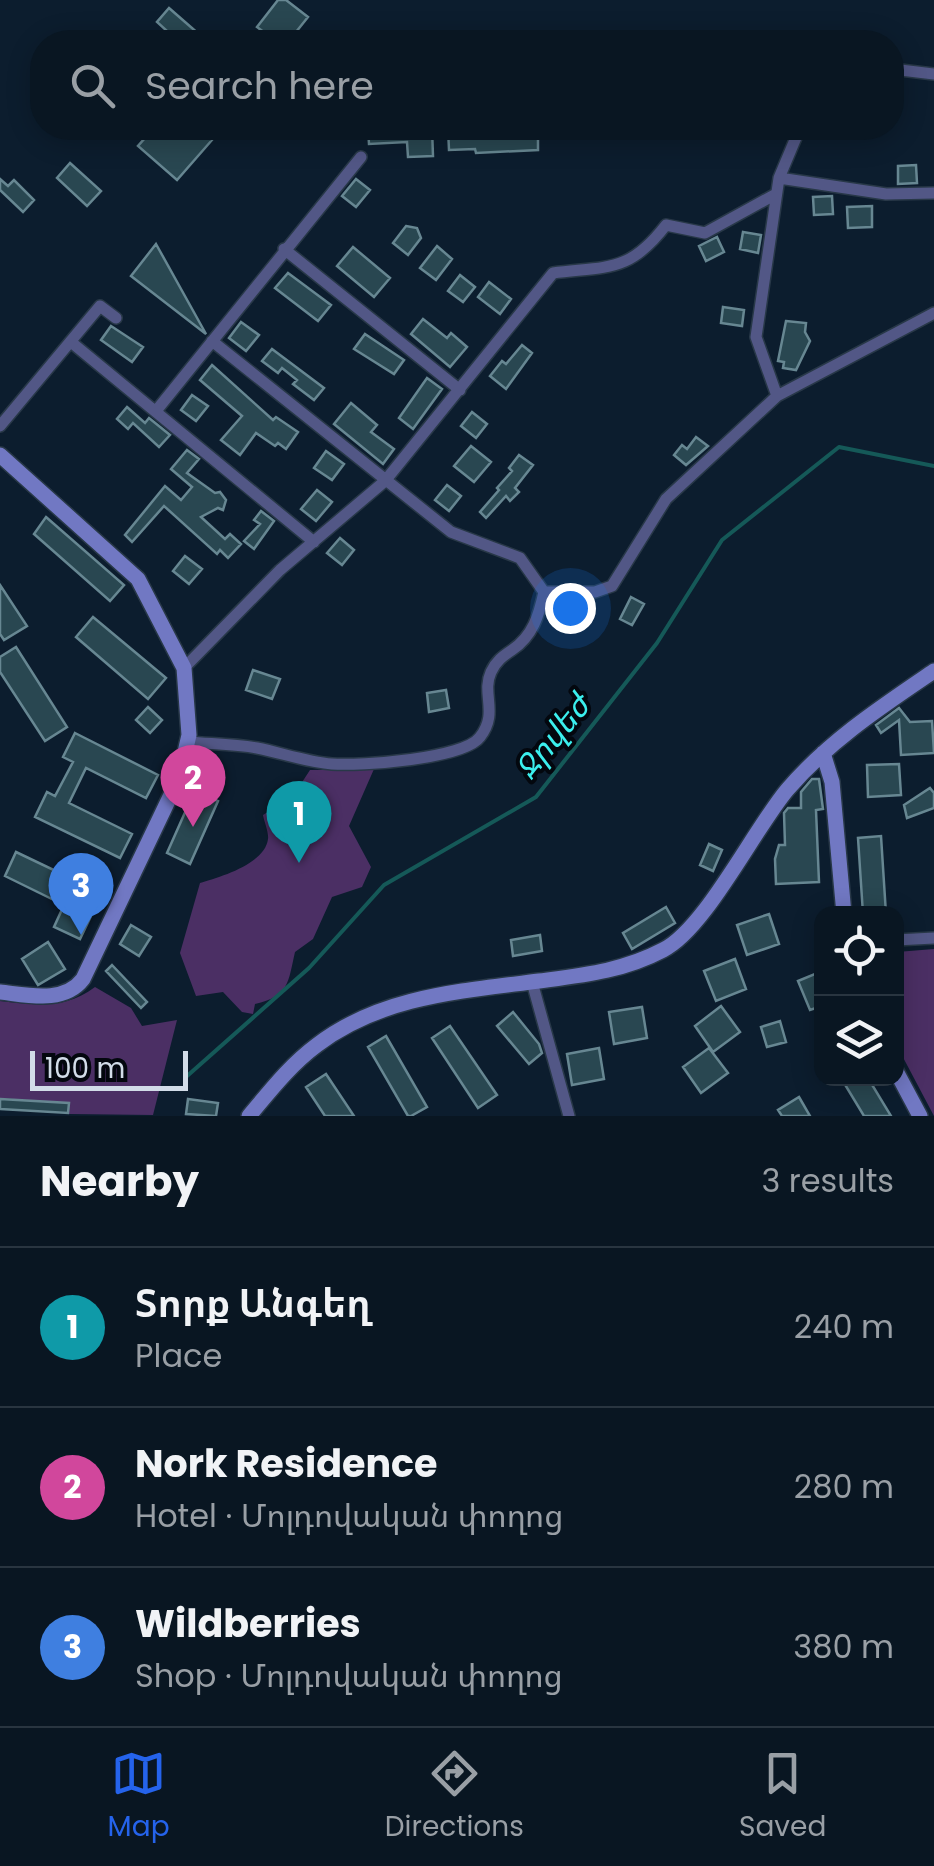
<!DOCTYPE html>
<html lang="en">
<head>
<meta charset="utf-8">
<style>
  body { margin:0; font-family:Poppins,"Noto Sans Armenian",sans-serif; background:#121f2a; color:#f1f3f6 }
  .controls { position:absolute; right:30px; bottom:30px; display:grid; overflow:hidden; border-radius:20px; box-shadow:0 5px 25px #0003 }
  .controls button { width:90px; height:90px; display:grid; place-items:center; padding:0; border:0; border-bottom:2px solid #293540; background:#091622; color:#f1f3f6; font:50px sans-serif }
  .scale { position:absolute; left:30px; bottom:25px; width:158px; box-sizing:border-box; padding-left:10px; border:5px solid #d2dce8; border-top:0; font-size:28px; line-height:35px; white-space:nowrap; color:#d2dce8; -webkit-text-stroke:8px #03070e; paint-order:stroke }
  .you { position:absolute; left:570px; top:608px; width:35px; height:35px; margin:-25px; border:8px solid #fff; border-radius:50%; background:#1a73e8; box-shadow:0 0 0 15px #1a73e833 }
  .badge { display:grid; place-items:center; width:65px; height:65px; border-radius:50%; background:#2563eb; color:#fff; font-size:32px; font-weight:700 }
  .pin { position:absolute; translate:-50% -82px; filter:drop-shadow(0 2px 5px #0008) }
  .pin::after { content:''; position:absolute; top:52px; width:35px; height:30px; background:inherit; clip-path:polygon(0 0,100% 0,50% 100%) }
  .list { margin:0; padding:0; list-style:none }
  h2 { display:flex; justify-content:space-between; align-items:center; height:130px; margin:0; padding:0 40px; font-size:42px }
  h2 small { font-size:32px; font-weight:400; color:#999fa5 }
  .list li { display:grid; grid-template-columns:65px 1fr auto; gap:30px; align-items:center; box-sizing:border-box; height:160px; padding:0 40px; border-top:2px solid #293540 }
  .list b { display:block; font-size:38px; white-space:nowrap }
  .list p { margin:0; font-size:32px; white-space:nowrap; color:#999fa5 }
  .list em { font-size:32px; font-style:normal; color:#999fa5 }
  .icon { flex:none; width:55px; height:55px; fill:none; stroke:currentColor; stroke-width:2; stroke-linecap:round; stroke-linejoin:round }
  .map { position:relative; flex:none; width:934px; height:1116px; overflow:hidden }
  .search { position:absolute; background:#091622; box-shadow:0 5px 25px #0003; left:30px; right:30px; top:30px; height:110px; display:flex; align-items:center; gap:25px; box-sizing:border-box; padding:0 35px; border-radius:40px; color:#999fa5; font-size:38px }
  .sheet { height:610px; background:#091622 }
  nav { display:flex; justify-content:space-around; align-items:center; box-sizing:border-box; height:140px; border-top:2px solid #293540; background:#091622; font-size:28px; color:#999fa5 }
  nav a { display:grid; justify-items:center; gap:5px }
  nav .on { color:#2563eb }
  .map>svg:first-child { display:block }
  .green { fill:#4b2f64 }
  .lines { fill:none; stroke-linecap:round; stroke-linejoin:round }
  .stream { stroke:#155958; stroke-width:4 }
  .building { fill:#294751; stroke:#678792; stroke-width:2.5 }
  .street-casing { stroke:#283848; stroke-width:14 }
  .secondary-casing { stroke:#283848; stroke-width:18 }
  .street { stroke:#525786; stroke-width:11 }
  .secondary { stroke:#7178c3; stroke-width:15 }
  .labels { text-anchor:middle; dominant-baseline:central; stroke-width:8; stroke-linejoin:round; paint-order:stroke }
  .water-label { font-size:32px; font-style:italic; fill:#3befee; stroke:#03070e }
</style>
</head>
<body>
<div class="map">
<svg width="934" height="1116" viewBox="0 0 934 1116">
  <rect width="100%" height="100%" fill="#0c1d2e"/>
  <path class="green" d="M 374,769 L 349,826 L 371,867 L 362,887 L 332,897 L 313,939 L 295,952 C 288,983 289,996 255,1004 L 253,1014 L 242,1012 L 223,992 L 196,996 L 180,953 L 200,883 C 220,877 265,864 268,839 C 269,833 264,821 263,815 L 293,796 L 310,770 Z
    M 934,949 L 934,1116 L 897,1046 L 897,952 Z
    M 95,987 L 131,1008 L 142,1026 L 177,1020 L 153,1115 L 69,1114 L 69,1103 L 0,1098 L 0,1001 C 36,1005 64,1010 95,987 Z"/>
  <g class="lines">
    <path class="stream" d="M 186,1077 L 309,968 L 384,885 L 536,797 L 657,643 L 722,540 L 839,447 L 934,466"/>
  </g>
  <path class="building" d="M 278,0 L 286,0 L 308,17 L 288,42 L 277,42 L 257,27 Z
    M 169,8 L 208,42 L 179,42 L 157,22 Z
    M 154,128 L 198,128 L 212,140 L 177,180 L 138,146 Z
    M 368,128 L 432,128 L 433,156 L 408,157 L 407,142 L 369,144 Z
    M 448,128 L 538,128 L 538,150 L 476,153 L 475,149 L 449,150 Z
    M 70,163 L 101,191 L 87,206 L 57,178 Z
    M 916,165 L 917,183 L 898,184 L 898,166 Z
    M 0,179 L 8,186 L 14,180 L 34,200 L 23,212 L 0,190 Z
    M 356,179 L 370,190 L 356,207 L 342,196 Z
    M 832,196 L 833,214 L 814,215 L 813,197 Z
    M 872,206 L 872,227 L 848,228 L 847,207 Z
    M 406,226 L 417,228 L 421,238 L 408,255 L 393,243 Z
    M 743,232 L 761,235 L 758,253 L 740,249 Z
    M 717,237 L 724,252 L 706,261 L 699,246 Z
    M 156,244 L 206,334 L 131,276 Z
    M 437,246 L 452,259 L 436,280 L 420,268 Z
    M 353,247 L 390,278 L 374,297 L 337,266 Z
    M 288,273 L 331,305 L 318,321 L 275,288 Z
    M 460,275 L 475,287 L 463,302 L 448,291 Z
    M 489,282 L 511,299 L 500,314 L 478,297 Z
    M 723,307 L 744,310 L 742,326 L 721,323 Z
    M 423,319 L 447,338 L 451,333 L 467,347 L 450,367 L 411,334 Z
    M 786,321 L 806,323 L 805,332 L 810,341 L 796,370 L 783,368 L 784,362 L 778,361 Z
    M 241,322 L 259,335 L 246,351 L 229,338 Z
    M 111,326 L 143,347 L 132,362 L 101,340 Z
    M 365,334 L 404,360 L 394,374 L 354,349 Z
    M 522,345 L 532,353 L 506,389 L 490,376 L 502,361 L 506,364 Z
    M 272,349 L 324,388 L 314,400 L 293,384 L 297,380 L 282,368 L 278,373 L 262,361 Z
    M 212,365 L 273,420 L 276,417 L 298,432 L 286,449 L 278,443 L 275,446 L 256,433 L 240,455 L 221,440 L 242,416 L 200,380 Z
    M 427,378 L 442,389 L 413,429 L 399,418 Z
    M 192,395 L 208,406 L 196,421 L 181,410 Z
    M 351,403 L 377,425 L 371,432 L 394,449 L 383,464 L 334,424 Z
    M 127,407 L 145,423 L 149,418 L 170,435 L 159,447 L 133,423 L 128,429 L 117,419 Z
    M 472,412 L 487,424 L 476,438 L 461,426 Z
    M 696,437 L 708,446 L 686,465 L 674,455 L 682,445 L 687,449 Z
    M 471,446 L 491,462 L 474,482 L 454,466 Z
    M 187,450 L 199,459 L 187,473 L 215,493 L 220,492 L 226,500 L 223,510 L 218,508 L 201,517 L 225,539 L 230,534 L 241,544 L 228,558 L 220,550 L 217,554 L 164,506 L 132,542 L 125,535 L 165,486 L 181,500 L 192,487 L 171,469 Z
    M 326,451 L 344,464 L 332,480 L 314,468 Z
    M 519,455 L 533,465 L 515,488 L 519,492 L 510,501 L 506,496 L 486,518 L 480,512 L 499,490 L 497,488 L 512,471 L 509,468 Z
    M 447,485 L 461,496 L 449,511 L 435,500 Z
    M 317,490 L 332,502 L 316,521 L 301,509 Z
    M 261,511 L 274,521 L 254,549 L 244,541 L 260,524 L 254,520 Z
    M 46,517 L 124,585 L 110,601 L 34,534 Z
    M 340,538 L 354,550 L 342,565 L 327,553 Z
    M 185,556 L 202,569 L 189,584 L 173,571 Z
    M 0,585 L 27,626 L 4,640 L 0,634 Z
    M 631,597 L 644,604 L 632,625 L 620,619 Z
    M 93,617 L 166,678 L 148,699 L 76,637 Z
    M 16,647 L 67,727 L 45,741 L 0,672 L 0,657 Z
    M 253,670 L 280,679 L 272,699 L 246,690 Z
    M 446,690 L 449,708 L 429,712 L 427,693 Z
    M 148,707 L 162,720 L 150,733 L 136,720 Z
    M 899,708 L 910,722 L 932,721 L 934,753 L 901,755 L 899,720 L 881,733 L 876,725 Z
    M 75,733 L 158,775 L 146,798 L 86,768 L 69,803 L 132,834 L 120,858 L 35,817 L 47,792 L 55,796 L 73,762 L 63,757 Z
    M 899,764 L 901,795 L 868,797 L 867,765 Z
    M 812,779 L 819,779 L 823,809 L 816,810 L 819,882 L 776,884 L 775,859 L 779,845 L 785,845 L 784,813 L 788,808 L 801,808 L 801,792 Z
    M 930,788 L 934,793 L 934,808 L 907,818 L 904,805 Z
    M 195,790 L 218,801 L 190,864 L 167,853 Z
    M 881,836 L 886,914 L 863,914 L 858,838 Z
    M 709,844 L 722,850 L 713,871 L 700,865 Z
    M 16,852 L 102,893 L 80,939 L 54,927 L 64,905 L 5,876 Z
    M 666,907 L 675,923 L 632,949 L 623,933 Z
    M 769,914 L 779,944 L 747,955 L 737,925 Z
    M 131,925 L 151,937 L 139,956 L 120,944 Z
    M 540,935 L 542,951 L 513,956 L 511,940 Z
    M 48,942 L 65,969 L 38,985 L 22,959 Z
    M 735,959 L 746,989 L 716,1001 L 704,971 Z
    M 112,965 L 147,1002 L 141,1008 L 106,971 Z
    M 822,971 L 822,1006 L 810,1010 L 798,981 Z
    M 721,1006 L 740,1032 L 713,1052 L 695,1026 Z
    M 642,1007 L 647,1038 L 614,1044 L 609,1012 Z
    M 513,1012 L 539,1044 L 542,1053 L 529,1064 L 497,1026 Z
    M 780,1021 L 786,1042 L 767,1047 L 761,1027 Z
    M 450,1026 L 497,1095 L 478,1108 L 432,1038 Z
    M 386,1036 L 427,1107 L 411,1116 L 408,1116 L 368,1047 Z
    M 599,1048 L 604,1079 L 572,1085 L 567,1054 Z
    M 709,1048 L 728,1073 L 701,1093 L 683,1067 Z
    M 326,1074 L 354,1116 L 325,1116 L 306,1087 Z
    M 841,1078 L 868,1078 L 891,1116 L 864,1116 Z
    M 799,1097 L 810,1116 L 782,1116 L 778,1110 Z
    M 0,1099 L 69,1103 L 68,1113 L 0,1109 Z
    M 188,1099 L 218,1103 L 216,1116 L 186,1114 Z"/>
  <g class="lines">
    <g class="street-casing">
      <path id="street" d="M 892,69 L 934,74
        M 779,178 L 886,194 L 934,193
        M 284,249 L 460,390
        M 212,341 L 451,532 L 520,558 L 544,592
        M 71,342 L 314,542
        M 777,396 L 756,337 L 779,178 L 800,128
        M 156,411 L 361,157
        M 0,426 L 100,306 L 116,318
        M 544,592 L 595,592 L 612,586 L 666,499 L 777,396 L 934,313
        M 184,668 L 280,570 L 385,481 L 553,273 C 608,266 629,273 666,225 L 705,233 L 776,194
        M 189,742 C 211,744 235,744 257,748 C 282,753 307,762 332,764 C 361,766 464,759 480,737 C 499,713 481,694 491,672 C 496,661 503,656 512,650 C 533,636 539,615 544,592
        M 896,940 L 934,938
        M 532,982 L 569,1116"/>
    </g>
    <g class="secondary-casing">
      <path id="secondary" d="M 0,455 L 138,579 L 184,668 L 189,735 L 179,778 L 83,979 C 64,1004 28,995 0,992
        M 823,753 L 832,782 L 844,914
        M 896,1071 L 920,1116
        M 249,1116 C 270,1091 290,1065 317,1045 C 381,996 462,991 539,981 C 584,975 623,971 663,950 C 705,929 753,831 787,790 C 829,741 881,707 934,671"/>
    </g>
    <use href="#street" class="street"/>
    <use href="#secondary" class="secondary"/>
  </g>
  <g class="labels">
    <g class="water-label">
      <text transform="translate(552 737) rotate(-51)">Ջրվեժ</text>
    </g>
  </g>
</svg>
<div class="controls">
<button><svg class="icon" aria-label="locate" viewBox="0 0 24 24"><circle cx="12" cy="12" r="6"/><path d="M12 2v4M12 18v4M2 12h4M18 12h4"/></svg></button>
<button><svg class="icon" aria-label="layers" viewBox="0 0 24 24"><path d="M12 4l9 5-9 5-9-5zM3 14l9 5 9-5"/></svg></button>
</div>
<div class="scale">100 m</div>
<div class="you"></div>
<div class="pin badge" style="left:299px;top:863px;background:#0f9aa8">1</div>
<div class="pin badge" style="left:193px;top:827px;background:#d1479c">2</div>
<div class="pin badge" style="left:81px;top:935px;background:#3f7fe0">3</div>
<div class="search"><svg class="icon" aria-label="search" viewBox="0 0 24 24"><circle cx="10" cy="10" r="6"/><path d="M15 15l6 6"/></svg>Search here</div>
</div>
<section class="sheet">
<h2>Nearby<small>3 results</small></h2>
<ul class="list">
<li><span class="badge" style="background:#0f9aa8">1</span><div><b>Տորք Անգեղ</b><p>Place</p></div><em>240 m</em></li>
<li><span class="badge" style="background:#d1479c">2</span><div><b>Nork Residence</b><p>Hotel · Մոլդովական փողոց</p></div><em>280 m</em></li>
<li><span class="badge" style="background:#3f7fe0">3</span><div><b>Wildberries</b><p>Shop · Մոլդովական փողոց</p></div><em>380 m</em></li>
</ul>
</section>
<nav>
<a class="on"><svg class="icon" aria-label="map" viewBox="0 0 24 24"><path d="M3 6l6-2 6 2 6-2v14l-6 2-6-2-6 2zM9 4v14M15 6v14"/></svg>Map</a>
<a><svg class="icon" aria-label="directions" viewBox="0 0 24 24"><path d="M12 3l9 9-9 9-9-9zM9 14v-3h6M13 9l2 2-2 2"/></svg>Directions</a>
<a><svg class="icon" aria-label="saved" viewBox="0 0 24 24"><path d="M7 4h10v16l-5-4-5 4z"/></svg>Saved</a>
</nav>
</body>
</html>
